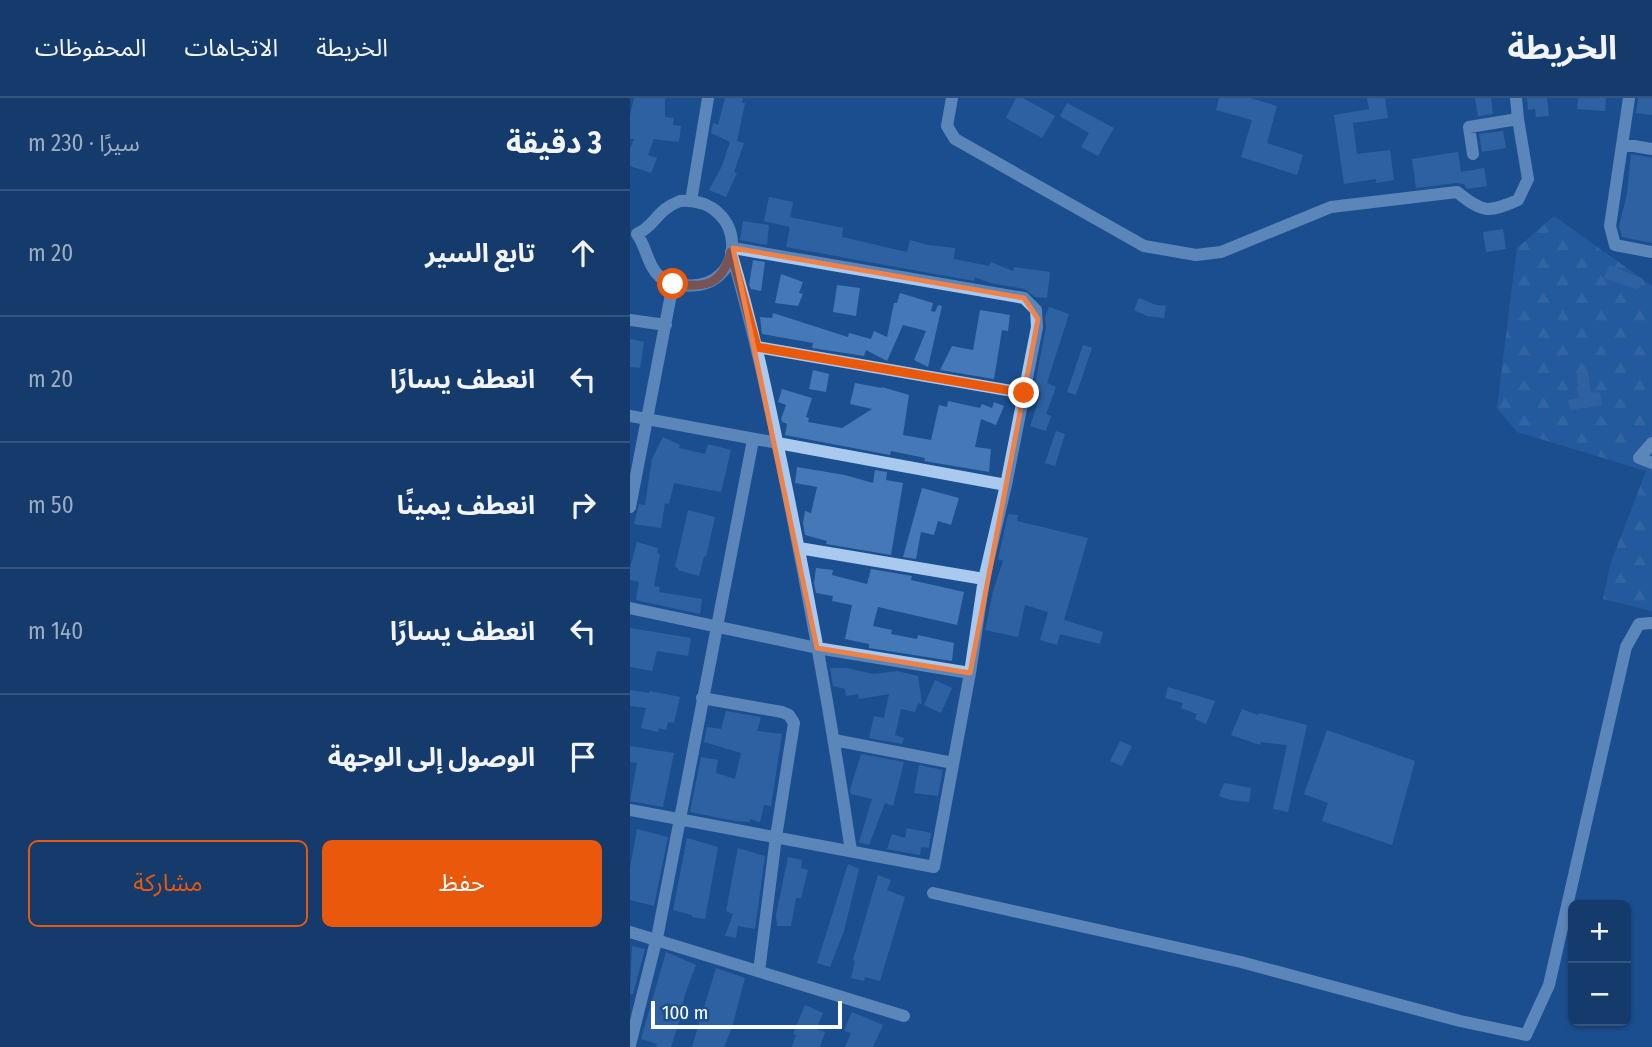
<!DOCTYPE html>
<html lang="ar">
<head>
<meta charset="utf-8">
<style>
  body { margin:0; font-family:"Fira Sans Condensed","Noto Sans Arabic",sans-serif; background:#1d4271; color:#f1f3f6; direction:rtl }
  .controls { position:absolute; right:21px; bottom:21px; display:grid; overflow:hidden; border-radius:10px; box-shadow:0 2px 5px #0004 }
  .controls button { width:63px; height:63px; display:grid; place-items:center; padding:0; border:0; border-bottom:2px solid #33557e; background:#143b6b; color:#f1f3f6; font:35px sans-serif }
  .scale { position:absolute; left:21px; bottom:18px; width:191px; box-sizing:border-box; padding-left:7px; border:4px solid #fff; border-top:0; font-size:19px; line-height:24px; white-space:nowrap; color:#fff; -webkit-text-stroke:5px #1b4f8f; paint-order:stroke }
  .stop { position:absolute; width:21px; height:21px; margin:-16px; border:5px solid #ea580c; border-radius:50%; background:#fff }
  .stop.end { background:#ea580c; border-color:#fff; box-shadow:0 2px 7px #0008 }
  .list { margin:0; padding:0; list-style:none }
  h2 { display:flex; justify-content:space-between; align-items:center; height:91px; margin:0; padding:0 28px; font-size:30px }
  h2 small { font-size:23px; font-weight:400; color:#9dadc1 }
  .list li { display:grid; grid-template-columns:46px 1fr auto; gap:21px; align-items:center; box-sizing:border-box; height:126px; padding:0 28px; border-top:2px solid #33557e }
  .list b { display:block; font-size:26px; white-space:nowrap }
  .list em { font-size:23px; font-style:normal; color:#9dadc1 }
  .actions { display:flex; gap:14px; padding:21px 28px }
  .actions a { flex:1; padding:16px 0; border:2px solid #ea580c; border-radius:10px; text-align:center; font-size:24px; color:#ea580c }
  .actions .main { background:#ea580c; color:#fff }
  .icon { flex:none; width:38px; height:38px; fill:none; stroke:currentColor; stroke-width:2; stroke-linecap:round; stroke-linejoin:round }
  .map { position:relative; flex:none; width:1022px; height:949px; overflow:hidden; direction:ltr }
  header { display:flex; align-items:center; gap:42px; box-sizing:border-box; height:98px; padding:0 35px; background:#143b6b; border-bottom:2px solid #33557e }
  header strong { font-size:33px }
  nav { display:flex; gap:38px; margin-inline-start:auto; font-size:24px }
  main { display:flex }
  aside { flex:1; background:#143b6b }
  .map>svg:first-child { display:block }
  .forest { fill:url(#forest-firs) }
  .building { fill:#4478b7 }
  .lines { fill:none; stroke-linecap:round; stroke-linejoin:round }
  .minor { stroke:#a9c9ee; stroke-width:12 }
  .route { stroke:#ea580c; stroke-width:9 }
  .marked { fill:none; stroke:#ee8249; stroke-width:5; stroke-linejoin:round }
</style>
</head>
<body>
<header>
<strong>الخريطة</strong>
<nav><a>الخريطة</a><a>الاتجاهات</a><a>المحفوظات</a></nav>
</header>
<main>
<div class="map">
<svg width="1022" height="949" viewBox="0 0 1022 949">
  <defs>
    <pattern id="forest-firs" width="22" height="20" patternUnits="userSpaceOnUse" patternTransform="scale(1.75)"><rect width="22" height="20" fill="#2e69ad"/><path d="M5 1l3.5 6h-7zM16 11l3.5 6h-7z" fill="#4d80b9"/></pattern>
  </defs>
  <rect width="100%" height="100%" fill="#1b4f8f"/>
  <path class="forest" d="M 924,118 L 1022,188 L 1022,513 L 973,501 L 980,467 L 1016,373 L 887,334 L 867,310 L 887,150 Z"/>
  <path class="building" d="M 4,0 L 35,0 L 35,19 L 44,20 L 43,27 L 51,28 L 49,44 L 24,41 L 18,57 L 27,60 L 21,75 L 0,68 L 0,51 L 4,41 L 0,41 L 0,17 Z
    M 95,0 L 113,0 L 112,5 L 115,5 L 107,43 L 114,45 L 104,74 L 107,75 L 96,99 L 79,92 L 92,68 L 100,44 L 81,35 L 83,25 L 88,27 Z
    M 386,0 L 393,0 L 425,18 L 412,40 L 376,20 Z
    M 589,0 L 620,0 L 647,8 L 637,45 L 673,57 L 667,77 L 611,59 L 622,22 L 586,12 Z
    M 737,0 L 755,0 L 758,20 L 723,25 L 727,56 L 760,52 L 764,82 L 746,85 L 746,81 L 714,86 L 704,17 L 739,11 Z
    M 845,0 L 861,0 L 863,16 L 848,18 Z
    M 897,0 L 917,0 L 919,18 L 906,19 L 905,11 L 898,12 Z
    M 948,0 L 976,0 L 975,13 L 947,11 Z
    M 1008,0 L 1022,0 L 1022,17 L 1006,15 Z
    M 437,5 L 484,30 L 468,58 L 451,49 L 459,35 L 430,18 Z
    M 873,33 L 876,50 L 852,54 L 849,36 Z
    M 828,54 L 831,74 L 854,70 L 857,88 L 837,91 L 834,86 L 826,85 L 786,90 L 782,61 Z
    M 1001,56 L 1022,60 L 1022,145 L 992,139 L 989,128 L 997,96 Z
    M 139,99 L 163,104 L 160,119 L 213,130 L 212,139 L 277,154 L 280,142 L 298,147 L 325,150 L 324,161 L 359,168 L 361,164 L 383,173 L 384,169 L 420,174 L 417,200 L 405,199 L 395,191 L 360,185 L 345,179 L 344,183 L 156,149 L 160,129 L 134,123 Z
    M 113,123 L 139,127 L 137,147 L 110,142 Z
    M 873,131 L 876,151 L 856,154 L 853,134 Z
    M 123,162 L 135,164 L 131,193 L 121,191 L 119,187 Z
    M 979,167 L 1013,181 L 1008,192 L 974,180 Z
    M 151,176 L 173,184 L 169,195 L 173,196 L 168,208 L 145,205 Z
    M 207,187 L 230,190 L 226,218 L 203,214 Z
    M 270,195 L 303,205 L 301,213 L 305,214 L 308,207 L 312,208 L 298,269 L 284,262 L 296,233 L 273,227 L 257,263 L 236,252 L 234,258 L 182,250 L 183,245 L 132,236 L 130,219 L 142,220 L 143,215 L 218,239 L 219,235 L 241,241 L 244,233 L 257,239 L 264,205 L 267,205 Z
    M 509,200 L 526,207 L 536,208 L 534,220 L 517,218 L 504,212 Z
    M 419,209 L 439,216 L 417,285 L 426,289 L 416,316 L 421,318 L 416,333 L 400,328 L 411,295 L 404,292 L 416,229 L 415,219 Z
    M 350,212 L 380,217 L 378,233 L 372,232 L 364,281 L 310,272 L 322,248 L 343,252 Z
    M 0,241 L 14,244 L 10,270 L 0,269 Z
    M 453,247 L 462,250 L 446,297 L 437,294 Z
    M 183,272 L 199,276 L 196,294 L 179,291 Z
    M 958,274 L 961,295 L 970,294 L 972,307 L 940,312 L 938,302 L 950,300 L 946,290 L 948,289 L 947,276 Z
    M 225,285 L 252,290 L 252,289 L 279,297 L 273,337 L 301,342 L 309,307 L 317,309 L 318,303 L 350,310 L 352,306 L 362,310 L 364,304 L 374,308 L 366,327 L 351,321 L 345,349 L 361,351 L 359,374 L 294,363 L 295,360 L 261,353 L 260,357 L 155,337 L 157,326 L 152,324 L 151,321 L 156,307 L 148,304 L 152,291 L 182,300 L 176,319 L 179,320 L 178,324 L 212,330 L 242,311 L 220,306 Z
    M 426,333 L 435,336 L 425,368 L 415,365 Z
    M 33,339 L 50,347 L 49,350 L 75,356 L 78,346 L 101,352 L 91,394 L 44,385 L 39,406 L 35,405 L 31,430 L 4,426 L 9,406 L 15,407 L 22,361 Z
    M 167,369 L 215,377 L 243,385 L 245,372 L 257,374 L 256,382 L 273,385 L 261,457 L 196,446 L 197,443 L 175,437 L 173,425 L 175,413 L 181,415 L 187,389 L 165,385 Z
    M 292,390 L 329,400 L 321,427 L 308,423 L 304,437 L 291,434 L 286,461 L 273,459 Z
    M 58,412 L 85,419 L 76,459 L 74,458 L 69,478 L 48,472 L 48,470 L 45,469 Z
    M 378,416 L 388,417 L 387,423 L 458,440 L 434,522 L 473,534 L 470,546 L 430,536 L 427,547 L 410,542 L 418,514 L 395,507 L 388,539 L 355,532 L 363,493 L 373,463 L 368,461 Z
    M 7,444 L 28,450 L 27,455 L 30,456 L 24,488 L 30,489 L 29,494 L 72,501 L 70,516 L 6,502 L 9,484 L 0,482 L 0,470 Z
    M 186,470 L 203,472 L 202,477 L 237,486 L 241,471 L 282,478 L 281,482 L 334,494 L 327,527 L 248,509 L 243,528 L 262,532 L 261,536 L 287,541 L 288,537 L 324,545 L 322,563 L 239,550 L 239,546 L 215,541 L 222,507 L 202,503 L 203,498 L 186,495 L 184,485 Z
    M 0,530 L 61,540 L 58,558 L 27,553 L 22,573 L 0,569 Z
    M 200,570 L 217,570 L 243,576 L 267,573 L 288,578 L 292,606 L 288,605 L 285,614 L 271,611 L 265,637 L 274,640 L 272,646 L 239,640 L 244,618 L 254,620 L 259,596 L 229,601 L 228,596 L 216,598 L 215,591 L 203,588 Z
    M 305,582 L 322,590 L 311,615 L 294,607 Z
    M 538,589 L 585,603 L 576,626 L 565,621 L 567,616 L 551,610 L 553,605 L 535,600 Z
    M 0,592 L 19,595 L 20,593 L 50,599 L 44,625 L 38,624 L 36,632 L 29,630 L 28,634 L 11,630 L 16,610 L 0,608 Z
    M 612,611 L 628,617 L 629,615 L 677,627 L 658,714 L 643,711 L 657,647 L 631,644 L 630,647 L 601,637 Z
    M 96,613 L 131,619 L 127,633 L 152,636 L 141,708 L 134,707 L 130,724 L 120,721 L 120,724 L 105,723 L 60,714 L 71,659 L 88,662 L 86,675 L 105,681 L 111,655 L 74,644 L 77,629 L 91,631 Z
    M 697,632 L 785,663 L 762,747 L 692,723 L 698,705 L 674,696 Z
    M 490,643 L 502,648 L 492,668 L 480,663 Z
    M 0,648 L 44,655 L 33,709 L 0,703 L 7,665 L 0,664 Z
    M 231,656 L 274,664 L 263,708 L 255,705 L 239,747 L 229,744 L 242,701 L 221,696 L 220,692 Z
    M 289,667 L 313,672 L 308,698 L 284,695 Z
    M 594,685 L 621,690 L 619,704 L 601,702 L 589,698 Z
    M 277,730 L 301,735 L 299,750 L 291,749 L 290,757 L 257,751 L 262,736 L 275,740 Z
    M 7,731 L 38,739 L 24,808 L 0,802 L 0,770 Z
    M 57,740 L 88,749 L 75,821 L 62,819 L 62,817 L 43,812 Z
    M 108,750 L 135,758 L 125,831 L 108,828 L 106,840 L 95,838 L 103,816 L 96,813 Z
    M 158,759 L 172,762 L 171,770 L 178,772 L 171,800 L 166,800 L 161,828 L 147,828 L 146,817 Z
    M 218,766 L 229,771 L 214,833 L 200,869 L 187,865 Z
    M 248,777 L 261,782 L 257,792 L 275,799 L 250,883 L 235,879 L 234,883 L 221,880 L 225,863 L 223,862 Z
    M 2,848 L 15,851 L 3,896 L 0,896 Z
    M 36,854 L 66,867 L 55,896 L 53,906 L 55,906 L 41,949 L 26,949 L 27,946 L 11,941 Z
    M 86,870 L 115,880 L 102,929 L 94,949 L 62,949 Z
    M 175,907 L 193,915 L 186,931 L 195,934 L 190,949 L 162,949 L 166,937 L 163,936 Z
    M 222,914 L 253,927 L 243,949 L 215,949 L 221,935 L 214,933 Z"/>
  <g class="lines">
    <path class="minor" d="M 322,0 L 317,28 L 325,41 L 514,148 L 566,157 L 591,154 L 701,109 L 827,94 C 853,115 858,115 888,102 L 898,81 L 888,21 L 839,29 L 843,56
      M 886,0 L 888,21
      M 999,0 L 980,128 L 985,147 L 1022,154
      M 992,46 L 1022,51
      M 50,103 C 119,99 119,195 53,187 C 44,186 38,186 30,179 C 17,167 17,150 7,136 C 26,127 26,112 50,103 Z
      M 61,103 L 78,0
      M 101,154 C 124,231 140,309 156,387 C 181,509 203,631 221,753
      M 0,222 L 36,227
      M 127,249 L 394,295
      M 0,318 L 376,387
      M 1022,345 L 1009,360 L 1022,365
      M 0,409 L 43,186
      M 169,450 L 354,481
      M 0,510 L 187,550 L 340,575
      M 72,600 L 152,614 L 159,617 L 164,625 L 146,739 L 129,873
      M 204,642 L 323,665
      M 0,712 L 304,769 L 340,575 L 354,481 L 376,387 L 407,229 L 406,212 L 394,200 L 103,150
      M 303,795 L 611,864 L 830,923 L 896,937 L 919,887 L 996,549 L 1009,526 L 1022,525
      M 0,834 L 274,918
      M 0,947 L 28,835 L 123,342"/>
  </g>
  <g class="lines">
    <path class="route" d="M 43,186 C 74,190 92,188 101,154 L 127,249 L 394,295"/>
  </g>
  <path d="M0 0H1022V949H0ZM 103,150 L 394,200 L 408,221 L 340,575 L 187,550 Z" fill="#1b4f8f" fill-opacity=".55" fill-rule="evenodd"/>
  <path class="marked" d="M 103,150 L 394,200 L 408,221 L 340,575 L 187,550 Z"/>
</svg>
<div class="controls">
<button>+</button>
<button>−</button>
</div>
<div class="scale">100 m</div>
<div class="stop" style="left:43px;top:186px"></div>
<div class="stop end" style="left:394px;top:295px"></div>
</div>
<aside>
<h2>3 دقيقة<small>سيرًا · 230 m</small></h2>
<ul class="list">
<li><svg class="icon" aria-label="ahead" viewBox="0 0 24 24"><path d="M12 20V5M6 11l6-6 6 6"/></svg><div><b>تابع السير</b></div><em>20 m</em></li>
<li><svg class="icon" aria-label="left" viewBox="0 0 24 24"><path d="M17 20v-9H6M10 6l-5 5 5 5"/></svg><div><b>انعطف يسارًا</b></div><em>20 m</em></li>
<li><svg class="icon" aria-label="right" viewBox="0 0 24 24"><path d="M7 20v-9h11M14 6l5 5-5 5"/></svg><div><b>انعطف يمينًا</b></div><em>50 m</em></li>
<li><svg class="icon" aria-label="left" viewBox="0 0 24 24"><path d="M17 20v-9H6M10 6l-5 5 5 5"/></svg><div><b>انعطف يسارًا</b></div><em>140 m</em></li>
<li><svg class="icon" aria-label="arrive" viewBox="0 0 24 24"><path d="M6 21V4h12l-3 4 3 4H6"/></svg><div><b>الوصول إلى الوجهة</b></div></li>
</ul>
<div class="actions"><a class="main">حفظ</a><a>مشاركة</a></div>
</aside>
</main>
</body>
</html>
